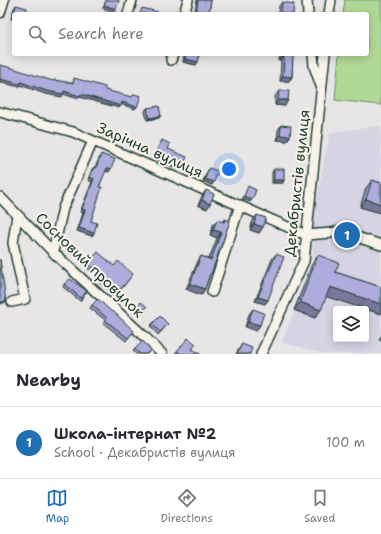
<!DOCTYPE html>
<html lang="en">
<head>
<meta charset="utf-8">
<style>
  body { margin:0; font-family:"Shantell Sans",sans-serif; background:#f7f7f7; color:#2b2b33 }
  .controls { position:absolute; right:12px; bottom:12px; display:grid; overflow:hidden; border-radius:4px; box-shadow:0 2px 10px #0003 }
  .controls button { width:36px; height:36px; display:grid; place-items:center; padding:0; border:0; border-bottom:1px solid #e1e1e2; background:#fff; color:#2b2b33; font:20px sans-serif }
  .you { position:absolute; left:229px; top:169px; width:14px; height:14px; margin:-10px; border:3px solid #fff; border-radius:50%; background:#1a73e8; box-shadow:0 0 0 6px #1a73e833 }
  .badge { display:grid; place-items:center; width:26px; height:26px; border-radius:50%; background:#1f6fb2; color:#fff; font-size:13px; font-weight:700 }
  .pin { position:absolute; translate:-50% -50%; border:2px solid #fff; box-shadow:0 1px 4px #0006 }
  .list { margin:0; padding:0; list-style:none }
  h2 { display:flex; justify-content:space-between; align-items:center; height:52px; margin:0; padding:0 16px; font-size:17px }
  h2 small { font-size:13px; font-weight:400; color:#7c7c81 }
  .list li { display:grid; grid-template-columns:26px 1fr auto; gap:12px; align-items:center; box-sizing:border-box; height:72px; padding:0 16px; border-top:1px solid #e1e1e2 }
  .list b { display:block; font-size:15px; white-space:nowrap }
  .list p { margin:0; font-size:13px; white-space:nowrap; color:#7c7c81 }
  .list em { font-size:13px; font-style:normal; color:#7c7c81 }
  .icon { flex:none; width:22px; height:22px; fill:none; stroke:currentColor; stroke-width:2; stroke-linecap:round; stroke-linejoin:round }
  .map { position:relative; flex:none; width:381px; height:354px; overflow:hidden }
  .search { position:absolute; background:#fff; box-shadow:0 2px 10px #0003; left:12px; right:12px; top:12px; height:44px; display:flex; align-items:center; gap:10px; box-sizing:border-box; padding:0 14px; border-radius:4px; color:#7c7c81; font-size:15px }
  .sheet { height:124px; background:#fff }
  nav { display:flex; justify-content:space-around; align-items:center; box-sizing:border-box; height:56px; border-top:1px solid #e1e1e2; background:#fff; font-size:11px; color:#7c7c81 }
  nav a { display:grid; justify-items:center; gap:2px }
  nav .on { color:#1f6fb2 }
  .map>svg:first-child { display:block }
  .built { fill:#d6d4e3; fill-rule:evenodd }
  .green { fill:#b1d894; stroke:#688a64 }
  .lines { fill:none; stroke-linecap:round; stroke-linejoin:round }
  .minor-casing { stroke:#1f3d34; stroke-width:12 }
  .minor { stroke:#f7f3e8; stroke-width:9 }
  .wall { fill:#9594be; stroke:#1f3d34 }
  .shaded-wall { fill:#79789b; stroke:#1f3d34 }
  .building { fill:#adacdd; stroke:#1f3d34 }
  .labels { text-anchor:middle; dominant-baseline:central; stroke-width:4; stroke-linejoin:round; paint-order:stroke }
  .street-label { font-size:15px; fill:#1f3d34; stroke:#f7f3e8 }
</style>
</head>
<body>
<div class="map">
<svg width="381" height="354" viewBox="0 0 381 354">
  <rect width="100%" height="100%" fill="#e8e5e6"/>
  <filter id="ink" filterUnits="userSpaceOnUse"><feTurbulence type="fractalNoise" baseFrequency=".025" numOctaves="2"/><feDisplacementMap in="SourceGraphic" scale="8" xChannelSelector="R" yChannelSelector="G"/><feConvolveMatrix kernelMatrix="1 2 1 2 8 2 1 2 1" color-interpolation-filters="sRGB"/></filter>
  <g filter="url(#ink)">
    <path class="built" d="M 381,126 L 381,354 L 323,354 L 282,342 L 312,264 L 315,206 L 330,132 ZM 336,309 L 366,309 L 366,339 L 336,339 Z"/>
    <path class="green" d="M 345,0 L 381,0 L 381,105 L 335,100 L 339,54 L 367,54 L 367,14 L 343,14 Z"/>
    <g class="lines">
      <g class="minor-casing">
        <path id="minor" d="M 307,0 L 308,14
          M 0,13 L 4,0
          M 128,14 L 132,0
          M 184,14 L 188,0
          M 329,14 L 331,0
          M 313,54 L 314,66 L 321,86
          M 171,60 L 173,54
          M 0,112 L 73,132 L 306,235 L 331,233 L 339,231 L 381,245
          M 0,197 L 56,255 L 146,338 L 162,354
          M 53,252 L 63,208 L 93,141
          M 212,292 L 240,205
          M 12,302 L 25,299 L 13,243 L 17,215
          M 261,354 L 304,261 L 325,54"/>
      </g>
      <use href="#minor" class="minor"/>
    </g>
    <path class="wall" d="M 197,0 L 211,0 L 209,14 L 194,14 Z
      M 282,2 L 293,14 L 278,14 L 279,6 Z
      M 16,5 L 14,14 L 14,20 L 11,19 L 14,8 Z
      M 184,54 L 200,54 L 196,65 L 183,62 Z
      M 280,54 L 293,54 L 292,77 L 289,81 L 280,81 L 281,61 L 279,61 Z
      M 279,91 L 285,106 L 275,105 L 275,96 Z
      M 147,108 L 159,118 L 147,120 L 145,111 Z
      M 281,125 L 290,136 L 287,141 L 277,140 L 278,130 Z
      M 162,140 L 182,168 L 181,170 L 153,159 Z
      M 101,154 L 109,172 L 105,171 L 99,187 L 91,221 L 94,233 L 92,236 L 77,231 L 83,213 L 80,212 L 92,182 L 88,180 L 92,169 L 94,167 L 95,167 L 100,157 Z
      M 209,168 L 212,185 L 203,181 L 208,170 Z
      M 274,169 L 284,180 L 283,183 L 272,183 L 272,172 Z
      M 372,180 L 381,183 L 381,213 L 360,207 L 366,188 Z
      M 206,190 L 207,209 L 198,205 L 202,196 Z
      M 257,215 L 263,227 L 259,233 L 250,230 L 253,220 Z
      M 225,219 L 209,278 L 205,289 L 201,295 L 186,289 L 198,261 L 201,256 L 209,259 L 217,238 L 210,235 L 213,225 L 217,220 L 223,222 Z
      M 276,254 L 268,300 L 265,304 L 255,301 L 272,259 Z
      M 318,255 L 335,272 L 381,287 L 381,314 L 326,296 L 315,318 L 294,310 L 312,264 Z
      M 88,264 L 114,266 L 133,274 L 116,296 L 100,283 L 102,281 L 86,267 Z
      M 64,284 L 87,291 L 80,301 L 63,287 Z
      M 92,305 L 132,333 L 126,341 L 103,323 L 105,320 L 90,308 Z
      M 135,309 L 145,310 L 139,317 L 133,311 Z
      M 253,309 L 260,325 L 256,331 L 245,327 L 249,314 Z
      M 152,324 L 168,324 L 158,335 L 150,326 Z
      M 242,344 L 250,354 L 236,354 Z
      M 135,349 L 149,352 L 147,354 L 136,354 L 133,351 Z
      M 192,349 L 200,354 L 176,354 L 175,353 L 177,351 Z"/>
    <path class="shaded-wall" d="M 104,5 L 116,9 L 115,12 L 102,8 Z
      M 13,16 L 14,17 L 14,20 L 11,19 Z
      M 282,57 L 284,57 L 281,61 L 279,61 Z
      M 185,59 L 198,62 L 196,65 L 183,62 Z
      M 283,76 L 292,77 L 289,81 L 280,81 Z
      M 0,79 L 21,82 L 64,91 L 81,94 L 121,106 L 119,108 L 79,97 L 78,99 L 63,94 L 62,97 L 45,94 L 20,85 L 19,87 L 0,82 Z
      M 278,100 L 288,100 L 285,106 L 275,105 Z
      M 122,102 L 137,107 L 135,109 L 120,104 Z
      M 161,116 L 159,118 L 147,120 L 149,118 Z
      M 280,135 L 290,136 L 287,141 L 277,140 Z
      M 154,156 L 182,168 L 181,170 L 153,159 Z
      M 107,168 L 111,169 L 109,172 L 105,170 Z
      M 89,177 L 94,179 L 92,182 L 88,180 Z
      M 205,179 L 214,182 L 212,185 L 203,181 Z
      M 274,180 L 284,180 L 283,183 L 272,183 Z
      M 244,196 L 252,200 L 250,202 L 242,199 Z
      M 366,199 L 381,204 L 381,213 L 360,207 Z
      M 202,200 L 210,204 L 207,209 L 198,205 Z
      M 82,209 L 85,210 L 83,213 L 80,212 Z
      M 254,224 L 263,227 L 259,233 L 250,230 Z
      M 79,228 L 94,233 L 92,236 L 77,231 Z
      M 213,230 L 221,232 L 217,238 L 210,235 Z
      M 190,284 L 205,289 L 201,295 L 186,289 Z
      M 330,287 L 381,304 L 381,314 L 324,296 Z
      M 258,297 L 268,300 L 265,304 L 255,301 Z
      M 6,301 L 4,303 L 0,304 L 0,302 Z
      M 300,302 L 321,310 L 315,318 L 294,310 Z
      M 248,322 L 260,325 L 256,331 L 245,327 Z
      M 381,336 L 381,341 L 379,340 Z"/>
    <path class="building" d="M 106,0 L 119,0 L 116,9 L 104,5 Z
      M 198,0 L 211,0 L 209,14 L 196,14 Z
      M 282,2 L 294,4 L 293,14 L 281,14 Z
      M 16,5 L 27,8 L 26,14 L 14,14 L 14,17 L 13,16 Z
      M 142,8 L 158,12 L 157,14 L 140,14 Z
      M 186,54 L 200,54 L 198,62 L 185,59 Z
      M 282,54 L 293,54 L 292,77 L 283,76 L 284,57 L 282,57 Z
      M 0,65 L 12,68 L 53,81 L 54,80 L 73,83 L 74,78 L 105,87 L 105,90 L 132,97 L 134,94 L 141,96 L 137,107 L 122,102 L 121,106 L 81,94 L 80,96 L 64,91 L 63,94 L 47,91 L 21,82 L 20,84 L 0,79 Z
      M 279,91 L 289,91 L 288,100 L 278,100 Z
      M 159,106 L 161,116 L 149,118 L 147,108 Z
      M 281,125 L 291,126 L 290,136 L 280,135 Z
      M 162,140 L 170,144 L 168,149 L 187,157 L 182,168 L 154,156 Z
      M 101,154 L 115,159 L 111,169 L 107,168 L 99,187 L 102,187 L 91,221 L 97,223 L 94,233 L 79,228 L 85,210 L 82,209 L 94,179 L 89,177 L 94,167 L 96,168 Z
      M 209,168 L 218,171 L 214,182 L 205,179 Z
      M 274,169 L 284,169 L 284,180 L 274,180 Z
      M 372,180 L 381,183 L 381,204 L 366,199 Z
      M 248,186 L 256,190 L 252,200 L 244,196 Z
      M 206,190 L 214,194 L 210,204 L 202,200 Z
      M 257,215 L 266,218 L 263,227 L 254,224 Z
      M 225,219 L 230,221 L 211,274 L 210,274 L 205,289 L 190,284 L 201,256 L 211,260 L 221,232 L 213,230 L 217,220 L 224,222 Z
      M 98,252 L 114,266 L 118,261 L 133,274 L 117,294 L 102,281 L 104,279 L 88,264 Z
      M 276,254 L 284,257 L 268,300 L 258,297 Z
      M 318,255 L 339,263 L 335,272 L 381,287 L 381,304 L 330,287 L 321,310 L 300,302 Z
      M 0,259 L 6,301 L 0,302 Z
      M 70,279 L 87,291 L 81,298 L 64,284 Z
      M 98,299 L 112,312 L 113,311 L 134,331 L 128,338 L 105,320 L 107,318 L 92,305 Z
      M 141,302 L 147,307 L 141,314 L 135,309 Z
      M 253,309 L 264,313 L 260,325 L 248,322 Z
      M 160,316 L 168,324 L 160,332 L 152,324 Z
      M 188,338 L 196,344 L 192,349 L 200,354 L 181,354 L 177,351 Z
      M 143,341 L 151,350 L 146,354 L 140,354 L 135,349 Z
      M 242,344 L 252,348 L 250,354 L 237,354 Z"/>
  </g>
  <g class="labels">
    <g class="street-label">
      <text transform="translate(150 150) rotate(24)">Зарічна вулиця</text>
      <text transform="translate(297 183) rotate(-84)">Декабристів вулиця</text>
      <text transform="translate(90 265) rotate(44)">Сосновий провулок</text>
    </g>
  </g>
</svg>
<div class="controls">
<button><svg class="icon" aria-label="layers" viewBox="0 0 24 24"><path d="M12 4l9 5-9 5-9-5zM3 14l9 5 9-5"/></svg></button>
</div>
<div class="you"></div>
<div class="pin badge" style="left:347px;top:235px">1</div>
<div class="search"><svg class="icon" aria-label="search" viewBox="0 0 24 24"><circle cx="10" cy="10" r="6"/><path d="M15 15l6 6"/></svg>Search here</div>
</div>
<section class="sheet">
<h2>Nearby<small></small></h2>
<ul class="list">
<li><span class="badge">1</span><div><b>Школа-інтернат №2</b><p>School · Декабристів вулиця</p></div><em>100 m</em></li>
</ul>
</section>
<nav>
<a class="on"><svg class="icon" aria-label="map" viewBox="0 0 24 24"><path d="M3 6l6-2 6 2 6-2v14l-6 2-6-2-6 2zM9 4v14M15 6v14"/></svg>Map</a>
<a><svg class="icon" aria-label="directions" viewBox="0 0 24 24"><path d="M12 3l9 9-9 9-9-9zM9 14v-3h6M13 9l2 2-2 2"/></svg>Directions</a>
<a><svg class="icon" aria-label="saved" viewBox="0 0 24 24"><path d="M7 4h10v16l-5-4-5 4z"/></svg>Saved</a>
</nav>
</body>
</html>
